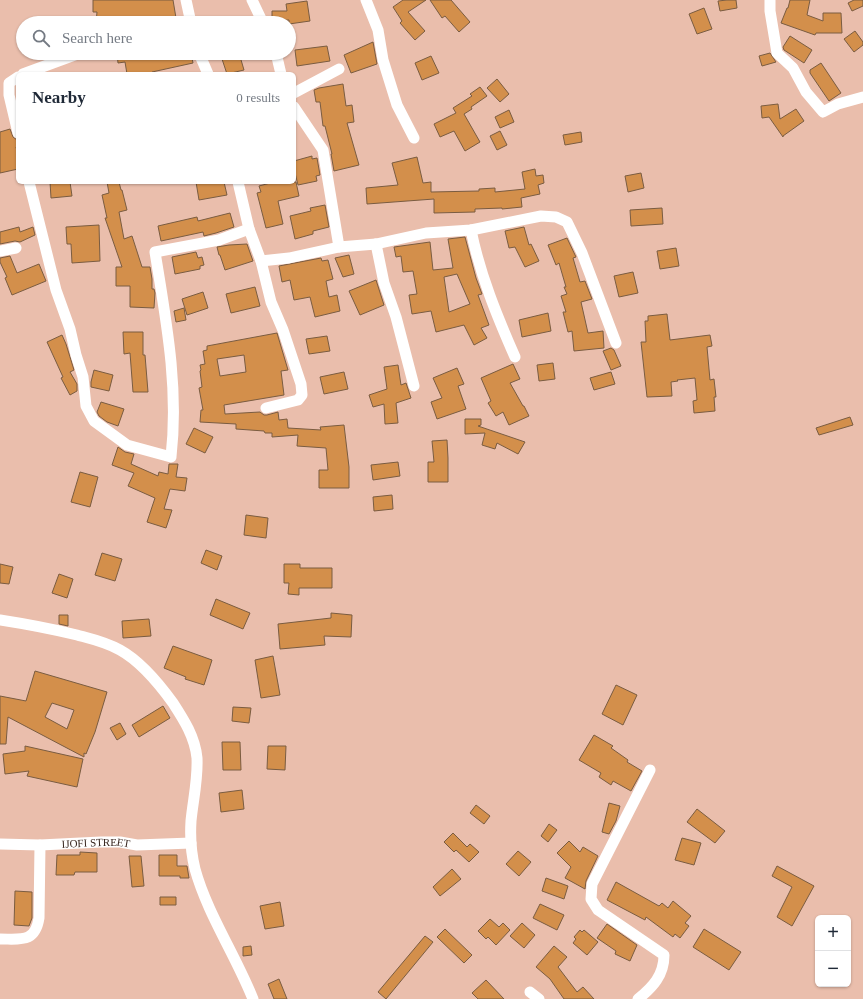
<!DOCTYPE html>
<html lang="en">
<head>
<meta charset="utf-8">
<style>
  body { margin:0; font-family:"Times New Roman",serif; background:#f2f2f3; color:#1f2937 }
  .controls { position:absolute; right:12px; bottom:12px; display:grid; overflow:hidden; border-radius:6px; box-shadow:0 1px 3px #0004 }
  .controls button { width:36px; height:36px; display:grid; place-items:center; padding:0; border:0; border-bottom:1px solid #e0e1e3; background:#fff; color:#1f2937; font:20px sans-serif }
  .list { margin:0; padding:0; list-style:none }
  h2 { display:flex; justify-content:space-between; align-items:center; height:52px; margin:0; padding:0 16px; font-size:17px }
  h2 small { font-size:13px; font-weight:400; color:#747a83 }
  .icon { flex:none; width:22px; height:22px; fill:none; stroke:currentColor; stroke-width:2; stroke-linecap:round; stroke-linejoin:round }
  .map { position:relative; flex:none; width:863px; height:999px; overflow:hidden }
  .search { position:absolute; background:#fff; box-shadow:0 1px 3px #0004; left:16px; top:16px; width:280px; height:44px; display:flex; align-items:center; gap:10px; box-sizing:border-box; padding:0 14px; border-radius:22px; color:#747a83; font-size:15px }
  .panel { position:absolute; background:#fff; box-shadow:0 1px 3px #0004; left:16px; top:72px; width:280px; height:112px; border-radius:6px }
  .map>svg:first-child { display:block }
  .building { fill:#d38f4b; stroke:#7a5c41; fill-rule:evenodd }
  .lines { fill:none; stroke-linecap:round; stroke-linejoin:round }
  .street { stroke:#fff; stroke-width:11 }
  .labels { text-anchor:middle; dominant-baseline:central; stroke-width:3; stroke-linejoin:round; paint-order:stroke }
  .street-label { font-size:11px; fill:#3a2922; stroke:#f7cbb9 }
</style>
</head>
<body>
<div class="map">
<svg width="863" height="999" viewBox="0 0 863 999">
  <rect width="100%" height="100%" fill="#eabeac"/>
  <path class="building" d="M 93,0 L 173,0 L 176,18 L 143,23 L 96,23 L 97,12 L 93,12 Z
    M 403,0 L 426,0 L 408,12 L 425,31 L 415,40 L 400,23 L 402,21 L 393,7 Z
    M 430,0 L 451,0 L 470,22 L 459,32 L 445,16 L 442,18 Z
    M 727,0 L 736,0 L 737,8 L 720,11 L 718,1 Z
    M 790,0 L 810,0 L 807,15 L 823,21 L 823,13 L 841,13 L 842,33 L 816,33 L 815,35 L 781,23 L 787,8 L 788,8 Z
    M 854,0 L 863,0 L 863,6 L 852,11 L 848,3 Z
    M 307,1 L 310,21 L 289,24 L 289,20 L 272,21 L 272,11 L 287,11 L 286,4 Z
    M 704,8 L 712,29 L 697,34 L 689,14 Z
    M 855,31 L 863,42 L 863,45 L 854,52 L 844,39 Z
    M 790,36 L 812,50 L 804,63 L 784,50 L 783,47 Z
    M 373,42 L 377,64 L 351,73 L 344,55 Z
    M 327,46 L 330,61 L 297,66 L 295,50 Z
    M 117,53 L 191,53 L 193,63 L 152,72 L 152,74 L 127,74 L 125,62 L 118,63 Z
    M 231,53 L 239,53 L 244,70 L 227,74 L 221,56 Z
    M 770,53 L 776,62 L 762,66 L 759,56 Z
    M 431,56 L 439,73 L 422,80 L 415,63 Z
    M 821,63 L 841,93 L 829,101 L 810,73 L 810,70 Z
    M 497,79 L 509,94 L 500,102 L 487,88 Z
    M 343,84 L 346,106 L 352,105 L 354,122 L 347,123 L 359,165 L 334,171 L 331,154 L 332,154 L 325,126 L 323,126 L 320,102 L 316,102 L 314,90 L 319,88 Z
    M 480,87 L 487,96 L 471,107 L 472,109 L 464,114 L 480,142 L 465,151 L 454,131 L 440,137 L 434,124 L 456,113 L 453,108 L 472,96 L 470,94 Z
    M 778,104 L 780,119 L 796,109 L 804,121 L 783,136 L 783,137 L 769,117 L 762,118 L 761,106 Z
    M 509,110 L 514,122 L 500,128 L 495,117 Z
    M 10,129 L 13,137 L 17,140 L 18,143 L 18,146 L 16,147 L 18,154 L 18,169 L 0,173 L 0,132 Z
    M 500,131 L 507,145 L 497,150 L 490,136 Z
    M 581,132 L 582,142 L 565,145 L 563,135 Z
    M 312,156 L 312,159 L 317,158 L 320,175 L 316,176 L 317,181 L 298,185 L 294,169 L 294,161 Z
    M 417,157 L 423,183 L 431,182 L 431,192 L 479,191 L 479,189 L 495,188 L 495,192 L 525,189 L 522,172 L 535,169 L 536,176 L 543,175 L 544,183 L 538,185 L 540,194 L 521,198 L 522,207 L 502,209 L 502,208 L 475,209 L 475,212 L 434,213 L 434,199 L 367,204 L 366,188 L 398,185 L 392,163 Z
    M 641,173 L 644,188 L 628,192 L 625,176 Z
    M 50,182 L 70,182 L 72,196 L 51,198 Z
    M 107,182 L 119,182 L 121,190 L 122,190 L 127,210 L 119,212 L 124,239 L 132,236 L 142,267 L 150,267 L 152,279 L 152,289 L 154,289 L 155,293 L 154,308 L 130,307 L 130,286 L 116,286 L 116,267 L 122,267 L 105,218 L 107,218 L 102,195 L 109,193 Z
    M 196,182 L 224,182 L 227,195 L 199,200 Z
    M 274,182 L 296,182 L 299,196 L 278,201 L 283,224 L 266,228 L 257,193 L 261,192 L 259,186 Z
    M 325,205 L 329,227 L 313,231 L 313,234 L 295,239 L 290,216 L 311,211 L 310,208 Z
    M 662,208 L 663,224 L 631,226 L 630,210 Z
    M 230,213 L 234,227 L 216,233 L 204,236 L 203,232 L 161,241 L 158,226 L 197,217 L 198,221 Z
    M 99,225 L 100,261 L 72,263 L 71,244 L 67,244 L 66,227 Z
    M 19,227 L 20,232 L 33,227 L 35,235 L 20,242 L 15,241 L 0,244 L 0,232 Z
    M 524,227 L 529,245 L 531,244 L 539,261 L 525,267 L 515,247 L 509,248 L 505,231 Z
    M 465,237 L 476,278 L 482,294 L 478,295 L 489,325 L 481,328 L 487,338 L 474,345 L 464,325 L 436,332 L 431,311 L 412,314 L 409,295 L 417,294 L 413,271 L 403,272 L 401,256 L 396,257 L 394,247 L 430,242 L 433,270 L 453,268 L 448,239 ZM 457,274 L 470,304 L 449,312 L 444,277 Z
    M 567,238 L 576,257 L 573,258 L 580,282 L 585,281 L 592,299 L 581,302 L 588,333 L 603,331 L 604,348 L 574,351 L 572,331 L 568,332 L 563,312 L 566,312 L 561,296 L 567,294 L 564,287 L 566,287 L 559,263 L 556,265 L 548,245 Z
    M 247,244 L 253,261 L 225,270 L 220,255 L 219,255 L 217,247 L 229,245 Z
    M 676,248 L 679,266 L 660,269 L 657,251 Z
    M 196,252 L 198,258 L 202,257 L 204,265 L 200,266 L 200,269 L 175,274 L 172,257 Z
    M 349,255 L 354,274 L 343,277 L 335,258 Z
    M 10,256 L 17,273 L 39,264 L 46,281 L 12,295 L 5,278 L 7,277 L 0,262 L 0,258 Z
    M 321,258 L 322,261 L 328,260 L 333,279 L 326,281 L 329,297 L 337,295 L 340,311 L 315,317 L 310,297 L 294,300 L 290,280 L 282,282 L 279,266 Z
    M 633,272 L 638,293 L 619,297 L 614,276 Z
    M 376,280 L 384,305 L 360,315 L 349,291 Z
    M 255,287 L 260,306 L 231,313 L 226,294 Z
    M 203,292 L 208,308 L 187,315 L 182,299 Z
    M 184,308 L 186,320 L 176,322 L 174,311 Z
    M 548,313 L 551,331 L 522,337 L 519,320 Z
    M 667,314 L 670,340 L 710,335 L 712,346 L 707,347 L 710,380 L 714,379 L 716,397 L 714,397 L 715,411 L 694,413 L 693,401 L 697,400 L 695,378 L 677,380 L 678,381 L 671,382 L 672,396 L 647,397 L 641,342 L 646,342 L 645,321 L 648,321 L 648,316 Z
    M 123,332 L 143,332 L 143,355 L 145,355 L 148,392 L 133,392 L 130,353 L 124,354 Z
    M 277,333 L 288,370 L 281,371 L 284,395 L 224,405 L 225,414 L 260,412 L 264,415 L 267,415 L 278,412 L 279,420 L 287,419 L 288,428 L 321,430 L 320,427 L 344,425 L 349,467 L 349,488 L 319,488 L 319,470 L 328,470 L 326,448 L 297,446 L 298,435 L 272,437 L 272,433 L 265,433 L 264,431 L 236,429 L 236,424 L 200,422 L 201,410 L 203,410 L 199,388 L 202,387 L 200,371 L 201,370 L 200,365 L 205,364 L 203,351 L 207,350 L 207,346 ZM 244,355 L 246,372 L 220,376 L 217,359 Z
    M 62,335 L 66,344 L 74,370 L 70,372 L 77,384 L 77,391 L 70,395 L 61,378 L 63,377 L 47,342 Z
    M 327,336 L 330,351 L 309,354 L 306,339 Z
    M 611,348 L 614,350 L 621,366 L 611,370 L 603,351 Z
    M 553,363 L 555,379 L 539,381 L 537,365 Z
    M 513,364 L 520,379 L 510,383 L 523,406 L 524,406 L 529,416 L 509,425 L 503,412 L 496,416 L 488,403 L 491,401 L 481,378 Z
    M 398,365 L 401,385 L 406,383 L 411,398 L 396,403 L 398,423 L 385,424 L 384,404 L 373,407 L 369,395 L 387,389 L 384,367 Z
    M 457,368 L 464,384 L 458,386 L 466,409 L 437,419 L 431,402 L 442,398 L 433,378 Z
    M 94,370 L 113,375 L 109,391 L 91,387 L 91,382 Z
    M 344,372 L 348,389 L 324,394 L 320,377 Z
    M 611,372 L 615,384 L 594,390 L 590,378 Z
    M 101,402 L 124,409 L 118,426 L 107,422 L 99,416 L 97,412 Z
    M 850,417 L 853,425 L 819,435 L 816,428 Z
    M 465,419 L 481,419 L 481,425 L 478,426 L 525,442 L 518,454 L 497,443 L 495,449 L 482,445 L 485,433 L 465,434 Z
    M 194,428 L 213,437 L 205,453 L 186,444 Z
    M 447,440 L 448,458 L 448,482 L 428,482 L 428,462 L 434,462 L 432,441 Z
    M 118,447 L 125,452 L 134,454 L 131,464 L 158,476 L 159,472 L 168,474 L 169,464 L 178,464 L 176,477 L 187,478 L 185,491 L 170,489 L 164,509 L 172,510 L 166,528 L 147,522 L 155,498 L 128,486 L 134,473 L 112,465 Z
    M 398,462 L 400,476 L 373,480 L 371,465 Z
    M 80,472 L 98,477 L 90,507 L 71,502 Z
    M 392,495 L 393,509 L 374,511 L 373,497 Z
    M 246,515 L 268,518 L 266,538 L 244,535 Z
    M 206,550 L 222,556 L 217,570 L 201,563 Z
    M 102,553 L 122,559 L 115,581 L 95,575 Z
    M 0,564 L 13,567 L 9,584 L 0,583 Z
    M 284,564 L 300,564 L 300,568 L 332,568 L 332,588 L 299,588 L 299,595 L 288,594 L 289,583 L 284,583 Z
    M 59,574 L 73,579 L 67,598 L 52,593 Z
    M 216,599 L 250,613 L 243,629 L 210,615 Z
    M 331,613 L 352,615 L 351,637 L 324,636 L 325,645 L 280,649 L 278,624 L 331,618 Z
    M 59,615 L 68,615 L 68,626 L 59,624 Z
    M 149,619 L 151,636 L 123,638 L 122,621 Z
    M 173,646 L 212,660 L 204,685 L 185,679 L 186,677 L 164,668 Z
    M 273,656 L 280,695 L 261,698 L 255,660 Z
    M 35,671 L 107,692 L 95,732 L 86,754 L 84,753 L 84,757 L 8,717 L 6,744 L 0,744 L 0,696 L 26,701 ZM 52,703 L 74,710 L 67,729 L 45,717 Z
    M 616,685 L 637,695 L 623,725 L 602,714 Z
    M 163,706 L 170,718 L 139,737 L 132,725 Z
    M 233,707 L 251,708 L 249,723 L 232,721 Z
    M 120,723 L 126,734 L 117,740 L 110,728 Z
    M 594,735 L 613,746 L 611,748 L 628,760 L 627,762 L 642,771 L 631,791 L 613,781 L 611,785 L 599,777 L 601,773 L 579,760 Z
    M 222,742 L 240,742 L 241,770 L 223,770 Z
    M 25,746 L 83,759 L 77,787 L 27,776 L 29,771 L 5,774 L 3,754 L 25,751 Z
    M 268,746 L 286,746 L 285,770 L 267,769 Z
    M 242,790 L 244,809 L 221,812 L 219,793 Z
    M 609,803 L 620,806 L 616,821 L 609,834 L 602,832 Z
    M 476,805 L 490,816 L 484,824 L 470,813 Z
    M 697,809 L 725,831 L 715,843 L 687,822 Z
    M 549,824 L 557,830 L 548,842 L 541,836 Z
    M 453,833 L 467,847 L 470,844 L 479,852 L 469,862 L 456,850 L 454,852 L 444,842 Z
    M 682,838 L 701,843 L 694,865 L 675,860 Z
    M 569,841 L 580,852 L 583,847 L 598,856 L 586,881 L 585,889 L 565,878 L 571,867 L 557,853 Z
    M 518,851 L 531,862 L 519,876 L 506,864 Z
    M 80,852 L 97,853 L 97,872 L 75,872 L 74,875 L 56,875 L 57,855 L 80,855 Z
    M 159,855 L 177,855 L 177,866 L 187,866 L 189,878 L 180,878 L 180,876 L 159,876 Z
    M 129,856 L 141,856 L 144,886 L 132,887 Z
    M 777,866 L 814,886 L 792,926 L 777,917 L 792,887 L 772,876 Z
    M 452,869 L 461,879 L 440,896 L 433,887 Z
    M 546,878 L 568,886 L 564,899 L 542,891 Z
    M 616,882 L 659,906 L 662,903 L 668,908 L 673,901 L 691,916 L 685,923 L 689,926 L 680,938 L 675,934 L 673,937 L 646,917 L 645,920 L 607,900 Z
    M 15,891 L 32,892 L 32,918 L 29,926 L 14,925 Z
    M 160,897 L 176,897 L 176,905 L 160,905 Z
    M 280,902 L 284,926 L 265,929 L 260,906 Z
    M 540,904 L 564,915 L 557,930 L 533,918 Z
    M 490,919 L 499,927 L 503,923 L 510,930 L 496,945 L 488,937 L 486,939 L 478,931 Z
    M 522,923 L 535,935 L 524,948 L 510,936 Z
    M 607,924 L 637,945 L 630,961 L 615,954 L 616,951 L 597,938 Z
    M 445,929 L 472,955 L 464,963 L 437,937 Z
    M 704,929 L 741,952 L 729,970 L 693,947 Z
    M 580,930 L 582,932 L 584,930 L 598,942 L 587,955 L 573,943 L 576,939 L 574,937 Z
    M 425,936 L 433,942 L 386,999 L 378,992 Z
    M 251,946 L 252,955 L 243,956 L 243,947 Z
    M 554,946 L 567,957 L 558,967 L 577,992 L 583,987 L 594,999 L 564,999 L 550,979 L 536,967 Z
    M 279,979 L 287,999 L 274,999 L 268,984 Z
    M 486,980 L 504,999 L 478,999 L 472,993 Z"/>
  <g class="lines">
    <g class="street">
      <path d="M 186,0 L 191,23"/>
      <path d="M 252,0 L 263,23"/>
      <path d="M 366,0 L 378,30 L 383,60 L 397,105 L 414,138"/>
      <path d="M 770,0 L 770,11 L 777,53 L 793,68 L 806,92 L 823,112 L 838,104 L 863,97"/>
      <path d="M 199,53 L 208,74"/>
      <path d="M 276,53 L 281,74"/>
      <path d="M 23,74 L 80,53"/>
      <path d="M 18,77 L 9,83 L 9,95 L 18,133"/>
      <path d="M 294,93 L 339,69"/>
      <path d="M 294,107 L 323,150 L 339,247"/>
      <path d="M 29,182 L 56,290 L 70,329 L 76,355 L 83,377 L 86,406 L 94,421 L 127,445 L 171,457 C 179,387 166,320 155,252 L 219,240 L 249,229"/>
      <path d="M 238,182 L 249,229 L 261,261 L 271,302 L 283,330 L 301,384 L 302,395 L 298,400 L 266,408"/>
      <path d="M 471,230 C 480,275 497,316 515,357"/>
      <path d="M 376,244 L 384,283 L 396,317 L 414,386"/>
      <path d="M 0,251 L 16,248"/>
      <path d="M 261,261 L 289,258 L 339,247 L 376,244 L 426,233 L 471,230 L 541,216 L 556,217 L 567,222 L 582,253 L 616,343"/>
      <path d="M 0,620 C 26,624 52,629 77,635 C 92,639 106,642 120,650 C 140,661 160,685 173,703 C 184,720 195,737 197,758 C 198,780 193,800 191,821 C 190,837 191,853 195,869 C 207,913 236,956 253,999"/>
      <path id="s1" d="M 0,844 L 40,845 L 101,842 L 120,842 L 137,845 L 191,843"/>
      <path d="M 0,939 C 21,939 35,943 39,918 L 40,845"/>
      <path d="M 530,992 L 539,999"/>
      <path d="M 638,999 C 653,987 664,975 664,955 L 598,910 L 591,899 L 592,884 L 650,770"/>
    </g>
  </g>
  <g class="labels">
    <g class="street-label">
      <text stroke="none"><textPath href="#s1" startOffset="96">IJOFI STREET</textPath></text>
    </g>
  </g>
</svg>
<div class="controls">
<button>+</button>
<button>−</button>
</div>
<div class="search"><svg class="icon" aria-label="search" viewBox="0 0 24 24"><circle cx="10" cy="10" r="6"/><path d="M15 15l6 6"/></svg>Search here</div>
<section class="panel">
<h2>Nearby<small>0 results</small></h2>
<ul class="list">
</ul>
</section>
</div>
</body>
</html>
